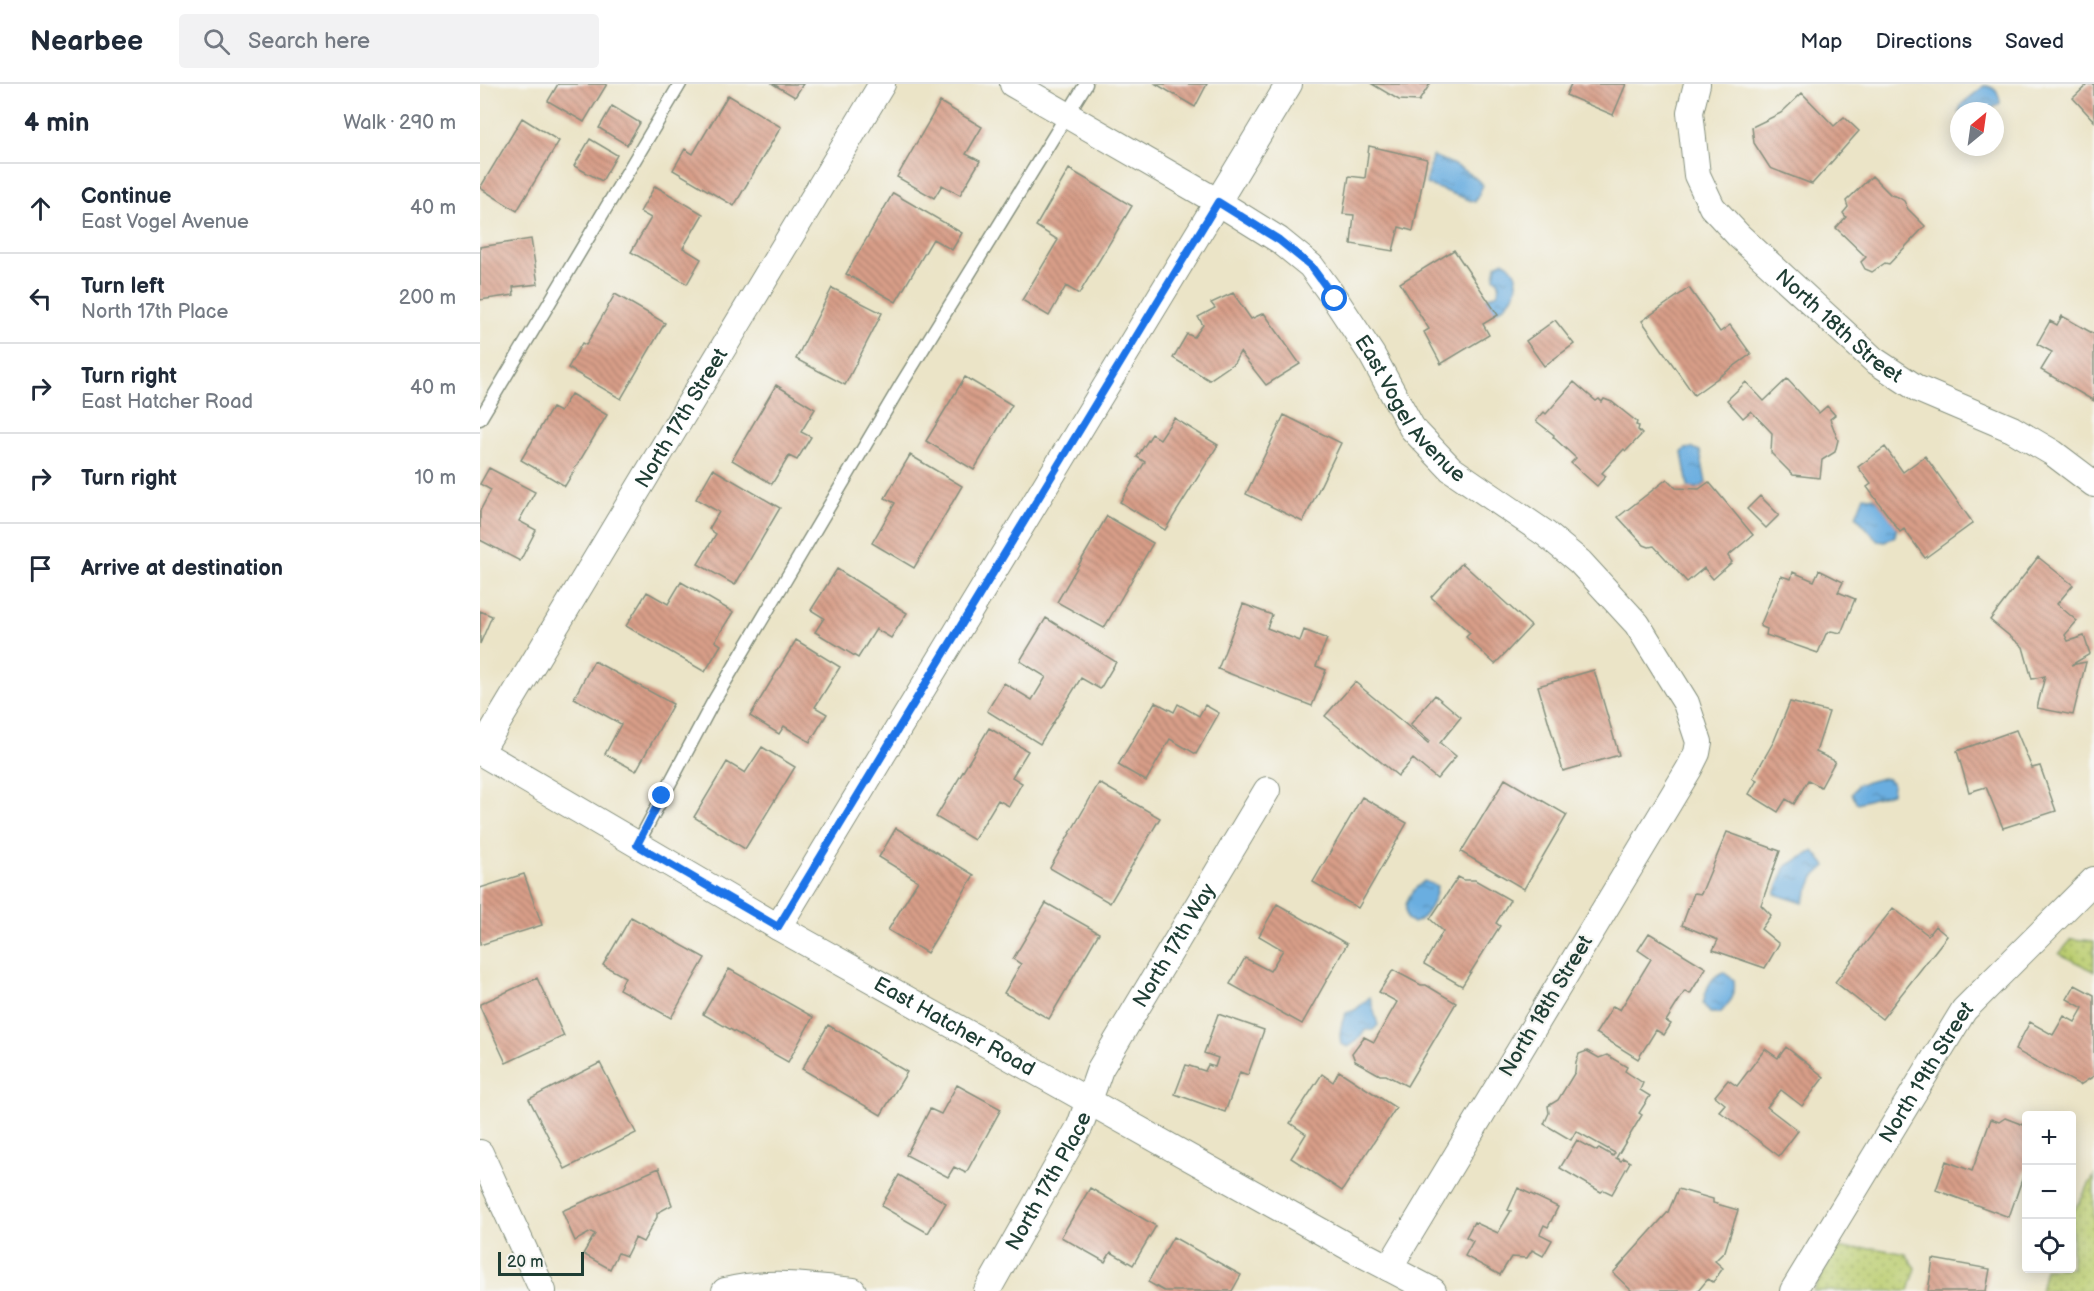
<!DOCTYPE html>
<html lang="en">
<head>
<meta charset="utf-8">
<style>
  body { margin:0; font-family:"Balsamiq Sans",sans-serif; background:#f2f2f3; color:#1f2937 }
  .controls { position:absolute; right:18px; bottom:18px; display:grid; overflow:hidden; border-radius:6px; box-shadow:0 3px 15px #0003 }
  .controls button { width:54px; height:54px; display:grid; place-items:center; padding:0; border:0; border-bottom:2px solid #e0e1e3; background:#fff; color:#1f2937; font:30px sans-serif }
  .compass { position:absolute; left:1470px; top:18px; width:54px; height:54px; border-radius:50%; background:#fff; box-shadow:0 3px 15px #0003; rotate:29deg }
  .scale { position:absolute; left:18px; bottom:15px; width:86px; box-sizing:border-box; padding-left:6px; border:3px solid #1f3d34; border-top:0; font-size:16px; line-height:21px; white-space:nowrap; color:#1f3d34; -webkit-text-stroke:4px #f6f6f2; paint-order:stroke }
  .stop { position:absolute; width:18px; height:18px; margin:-14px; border:4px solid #1a73e8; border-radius:50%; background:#fff }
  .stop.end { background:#1a73e8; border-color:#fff; box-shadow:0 2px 6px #0008 }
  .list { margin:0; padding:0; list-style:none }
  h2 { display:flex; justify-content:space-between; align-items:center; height:78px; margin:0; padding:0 24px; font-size:26px }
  h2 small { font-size:20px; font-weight:400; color:#747a83 }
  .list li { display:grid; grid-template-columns:39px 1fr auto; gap:18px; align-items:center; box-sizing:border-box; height:90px; padding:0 24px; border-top:2px solid #e0e1e3 }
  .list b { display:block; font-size:22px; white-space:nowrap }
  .list p { margin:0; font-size:20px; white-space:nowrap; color:#747a83 }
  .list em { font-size:20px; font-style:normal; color:#747a83 }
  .icon { flex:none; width:33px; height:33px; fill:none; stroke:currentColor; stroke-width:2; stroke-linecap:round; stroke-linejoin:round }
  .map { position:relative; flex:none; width:1614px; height:1207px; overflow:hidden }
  header { display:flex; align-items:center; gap:36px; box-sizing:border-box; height:84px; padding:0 30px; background:#fff; border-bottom:2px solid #e0e1e3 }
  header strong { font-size:28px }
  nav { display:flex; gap:33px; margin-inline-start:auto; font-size:21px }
  .search { width:420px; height:54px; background:#f2f2f3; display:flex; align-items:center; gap:15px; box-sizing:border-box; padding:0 21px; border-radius:6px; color:#747a83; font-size:22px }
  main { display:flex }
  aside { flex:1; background:#fff }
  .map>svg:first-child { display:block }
  .grass { fill:url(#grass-dots); stroke:#6d8552; stroke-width:1.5 }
  .water { fill:url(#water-ripples); stroke:#45768a; stroke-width:1.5 }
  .building { fill:url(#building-back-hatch) }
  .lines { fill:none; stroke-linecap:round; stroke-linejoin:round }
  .lane-casing { stroke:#85907e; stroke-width:15 }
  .street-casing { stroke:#85907e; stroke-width:28 }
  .lane { stroke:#fff; stroke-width:12 }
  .street { stroke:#fff; stroke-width:26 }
  .route { stroke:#1a73e8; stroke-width:8 }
  .labels { text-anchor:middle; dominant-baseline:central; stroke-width:4.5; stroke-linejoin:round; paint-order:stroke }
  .street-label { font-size:21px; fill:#1f3d34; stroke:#f6f6f2 }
</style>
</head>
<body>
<header>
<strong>Nearbee</strong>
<div class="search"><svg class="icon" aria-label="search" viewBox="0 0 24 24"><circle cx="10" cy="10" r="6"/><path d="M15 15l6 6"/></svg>Search here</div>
<nav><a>Map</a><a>Directions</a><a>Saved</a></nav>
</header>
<main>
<aside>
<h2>4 min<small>Walk · 290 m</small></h2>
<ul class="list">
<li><svg class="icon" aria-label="ahead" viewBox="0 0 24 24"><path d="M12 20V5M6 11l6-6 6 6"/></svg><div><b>Continue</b><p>East Vogel Avenue</p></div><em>40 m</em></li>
<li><svg class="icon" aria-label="left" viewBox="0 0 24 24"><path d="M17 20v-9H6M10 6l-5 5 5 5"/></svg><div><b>Turn left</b><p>North 17th Place</p></div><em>200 m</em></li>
<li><svg class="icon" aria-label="right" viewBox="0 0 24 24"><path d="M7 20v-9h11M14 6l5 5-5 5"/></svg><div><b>Turn right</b><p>East Hatcher Road</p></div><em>40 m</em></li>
<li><svg class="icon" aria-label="right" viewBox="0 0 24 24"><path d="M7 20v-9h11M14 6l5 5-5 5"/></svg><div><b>Turn right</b></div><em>10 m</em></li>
<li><svg class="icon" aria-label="arrive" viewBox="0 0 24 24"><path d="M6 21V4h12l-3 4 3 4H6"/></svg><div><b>Arrive at destination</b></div></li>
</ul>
</aside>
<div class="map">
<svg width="1614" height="1207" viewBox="0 0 1614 1207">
  <defs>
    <pattern id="grass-dots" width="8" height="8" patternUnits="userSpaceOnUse" patternTransform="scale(1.5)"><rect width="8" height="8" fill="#bbcd6f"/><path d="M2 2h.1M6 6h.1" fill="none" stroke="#97a85c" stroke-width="1.8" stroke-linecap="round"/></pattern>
    <pattern id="water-ripples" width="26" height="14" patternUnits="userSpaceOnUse" patternTransform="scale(1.5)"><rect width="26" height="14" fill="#6baee0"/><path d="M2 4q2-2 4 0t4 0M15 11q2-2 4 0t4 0" fill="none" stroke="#578fb6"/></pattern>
    <pattern id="building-back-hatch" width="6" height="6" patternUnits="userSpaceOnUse" patternTransform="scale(1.5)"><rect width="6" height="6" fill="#d89e88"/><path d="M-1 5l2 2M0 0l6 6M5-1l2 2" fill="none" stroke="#af8270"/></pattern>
  </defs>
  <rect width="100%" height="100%" fill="#f6f6f2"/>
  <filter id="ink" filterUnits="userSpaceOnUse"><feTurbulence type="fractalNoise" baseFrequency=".0167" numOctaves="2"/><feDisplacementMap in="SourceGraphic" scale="12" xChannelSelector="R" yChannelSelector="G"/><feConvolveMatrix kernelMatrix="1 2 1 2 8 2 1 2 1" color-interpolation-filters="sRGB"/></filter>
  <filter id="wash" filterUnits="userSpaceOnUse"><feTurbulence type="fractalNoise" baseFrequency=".008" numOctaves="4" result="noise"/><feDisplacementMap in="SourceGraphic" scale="24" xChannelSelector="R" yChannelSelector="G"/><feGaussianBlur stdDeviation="1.35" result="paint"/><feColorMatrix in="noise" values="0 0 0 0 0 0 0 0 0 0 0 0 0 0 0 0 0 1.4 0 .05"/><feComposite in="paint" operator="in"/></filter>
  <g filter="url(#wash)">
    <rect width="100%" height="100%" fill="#ebe4c7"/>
    <path class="grass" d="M 1592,855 L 1614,857 L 1614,887 L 1579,870 Z
      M 1614,1092 L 1614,1207 L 1560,1207 L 1565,1185 L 1592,1184 L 1592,1130 Z
      M 1394,1164 L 1426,1170 L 1436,1184 L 1429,1207 L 1333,1207 L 1357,1165 Z"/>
    <path class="water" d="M 1504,2 C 1514,2 1520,9 1520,19 L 1508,27 L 1479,27 L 1479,30 L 1478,29 L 1482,20 Z
      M 952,72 C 972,79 988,86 1003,101 L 995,118 L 946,100 Z
      M 1024,177 C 1047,193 1037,216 1015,228 L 1006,214 L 1018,209 L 1019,198 L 1014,193 L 1016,181 Z
      M 1213,364 L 1220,367 L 1226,399 C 1219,404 1216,406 1208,402 L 1202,369 L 1205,365 Z
      M 1384,412 L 1396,414 L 1417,443 L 1415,452 L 1405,458 L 1398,457 L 1376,432 Z
      M 1402,694 L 1408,695 L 1413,701 L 1412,709 L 1377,719 L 1372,710 L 1377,701 Z
      M 1334,767 L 1346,782 L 1334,793 L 1323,819 L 1295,810 L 1306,782 Z
      M 944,797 L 957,802 C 956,815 947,835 933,839 L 927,835 C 922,818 931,807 944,797 Z
      M 1243,888 L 1254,896 C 1256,913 1251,917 1240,929 L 1230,929 L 1223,920 C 1226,906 1229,894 1243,888 Z
      M 890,913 L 898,941 L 893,946 L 885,946 L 877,957 L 868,963 L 861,960 C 859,950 861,939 866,929 L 875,926 Z"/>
    <g id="blocks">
      <path class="building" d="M 78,0 L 127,0 L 104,38 L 68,17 Z
        M 293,0 L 323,0 L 315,13 Z
        M 676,0 L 727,0 L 715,23 Z
        M 892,0 L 950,0 L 939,17 L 919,16 Z
        M 1091,0 L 1146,0 L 1133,31 L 1086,11 Z
        M 1608,0 L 1614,0 L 1614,37 L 1593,14 Z
        M 1322,9 L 1354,42 L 1364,33 L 1379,47 L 1332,100 L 1290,84 L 1274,59 L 1272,43 L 1301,29 Z
        M 248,11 L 301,43 L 254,122 L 193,86 L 205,65 L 213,70 Z
        M 460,18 L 502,43 L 486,70 L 500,77 L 480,111 L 462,101 L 454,114 L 417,93 Z
        M 132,22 L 160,39 L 147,61 L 119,44 Z
        M 42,34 L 79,57 L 37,127 L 0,104 Z
        M 110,55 L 137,71 L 122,97 L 94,82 Z
        M 889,62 L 947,75 L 933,147 L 919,143 L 913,167 L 871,160 L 874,131 L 863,130 L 869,92 L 885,94 Z
        M 589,85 L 652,122 L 599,210 L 586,202 L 569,232 L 542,216 L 578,156 L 556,142 Z
        M 1392,92 L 1411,111 L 1418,113 L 1424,117 L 1428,125 L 1445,142 L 1409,180 L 1405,179 L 1392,188 L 1385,185 L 1381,178 L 1386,173 L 1356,144 L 1366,133 L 1363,129 L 1368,123 L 1366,117 Z
        M 175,102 L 223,130 L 203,164 L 221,175 L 207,200 L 151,168 L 171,134 L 160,128 Z
        M 413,109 L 482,149 L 472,166 L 453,155 L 416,218 L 366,190 Z
        M 51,155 L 58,200 L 33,203 L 34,211 L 0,216 L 0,163 Z
        M 974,166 L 1018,231 L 1003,240 L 1009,251 L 961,280 L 944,248 L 949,245 L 920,199 Z
        M 352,204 L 402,229 L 365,301 L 316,275 Z
        M 1209,204 L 1240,248 L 1250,241 L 1271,270 L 1214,311 L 1162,237 Z
        M 753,209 L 771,235 L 784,229 L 820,280 L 786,301 L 760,268 L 754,279 L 729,296 L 693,274 L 707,250 L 714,253 L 723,241 L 718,233 L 735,224 L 731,219 Z
        M 135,210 L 185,239 L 141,315 L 88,284 L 102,259 L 106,261 Z
        M 1582,232 L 1614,250 L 1614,317 L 1561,286 L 1572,268 L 1557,260 L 1570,237 L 1577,241 Z
        M 1075,236 L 1094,260 L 1064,282 L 1046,257 Z
        M 485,293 L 532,321 L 494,386 L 446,357 Z
        M 1307,295 L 1339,329 L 1347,322 L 1355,331 L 1350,335 L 1358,356 L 1355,368 L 1342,376 L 1340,394 L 1313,391 L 1291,369 L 1292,349 L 1271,327 L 1263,334 L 1247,316 L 1266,298 L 1284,317 Z
        M 1094,298 L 1116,317 L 1119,315 L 1122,318 L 1124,315 L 1132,318 L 1157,338 L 1156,341 L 1159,342 L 1158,346 L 1162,350 L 1146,367 L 1144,365 L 1122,389 L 1126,392 L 1117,402 L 1091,379 L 1096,374 L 1073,353 L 1074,351 L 1056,337 L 1064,328 L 1066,330 Z
        M 296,301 L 335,325 L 321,348 L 331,353 L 317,376 L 309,372 L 292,400 L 252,376 Z
        M 91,310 L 127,331 L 85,402 L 41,376 L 72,324 L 80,328 Z
        M 804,331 L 861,359 L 823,438 L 766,410 Z
        M 694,334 L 738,361 L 685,446 L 640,418 L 665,378 L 657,373 L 672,350 L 680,355 Z
        M 1405,363 L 1423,388 L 1445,372 L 1493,439 L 1445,474 L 1424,445 L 1420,448 L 1387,403 L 1391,400 L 1378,383 Z
        M 430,371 L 482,402 L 434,484 L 392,459 L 415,419 L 405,414 Z
        M 9,384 L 55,408 L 39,437 L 56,446 L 40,477 L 0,456 L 0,427 L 11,406 L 0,400 Z
        M 233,385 L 300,424 L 255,501 L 218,480 L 236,450 L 229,445 L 239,428 L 216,415 Z
        M 1187,395 L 1196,404 L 1219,405 L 1229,398 L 1273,451 L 1248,472 L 1252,478 L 1233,495 L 1224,484 L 1207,498 L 1174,462 L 1169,463 L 1164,461 L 1138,433 Z
        M 1280,412 L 1299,431 L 1286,444 L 1267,425 Z
        M 627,432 L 673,459 L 624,544 L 577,518 Z
        M 1558,473 L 1593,501 L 1577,520 L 1597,537 L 1585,551 L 1588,557 L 1604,552 L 1610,570 L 1591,581 L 1606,578 L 1593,631 L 1557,624 L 1565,592 L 1552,595 L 1543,563 L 1510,536 Z
        M 982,479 L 1051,542 L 1015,580 L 986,553 L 990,549 L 951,513 Z
        M 357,485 L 427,529 L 411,554 L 396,545 L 378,574 L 335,548 L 344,534 L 331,526 Z
        M 1339,486 L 1363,498 L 1358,508 L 1375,515 L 1361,549 L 1351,547 L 1346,550 L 1338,569 L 1286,551 L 1287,545 L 1280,542 L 1301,492 L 1311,495 L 1313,488 L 1334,497 Z
        M 201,498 L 253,528 L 235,557 L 241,561 L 225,588 L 146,542 L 167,508 L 188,520 Z
        M 763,520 L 792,531 L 787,544 L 820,557 L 824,546 L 847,555 L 836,582 L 846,586 L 832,622 L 738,585 Z
        M 0,527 L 12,532 L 0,560 Z
        M 566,534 L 636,578 L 620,605 L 601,594 L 560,660 L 507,627 L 524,599 L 552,616 L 566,593 L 540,577 Z
        M 316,556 L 360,583 L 335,623 L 347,630 L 330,658 L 304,642 L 299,650 L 270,632 Z
        M 114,577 L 193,620 L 156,687 L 125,670 L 141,640 L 94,614 Z
        M 1114,586 L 1139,671 L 1083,687 L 1058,602 Z
        M 875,598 L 948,659 L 949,657 L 930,641 L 955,611 L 981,633 L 960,659 L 976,672 L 957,695 L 933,675 L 918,692 L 845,632 Z
        M 675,618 L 694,628 L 698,620 L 719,632 L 725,621 L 739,629 L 716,670 L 690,655 L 666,697 L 638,681 Z
        M 1310,618 L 1349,628 L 1336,668 L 1355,677 L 1341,703 L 1328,696 L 1314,720 L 1306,715 L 1298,728 L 1269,710 L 1277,696 L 1273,694 L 1294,657 Z
        M 509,644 L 548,667 L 532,693 L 542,699 L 529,722 L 518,716 L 494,756 L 456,733 Z
        M 1536,646 L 1552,684 L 1560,682 L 1576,727 L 1523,744 L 1506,703 L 1489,708 L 1477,667 Z
        M 282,663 L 315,683 L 265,765 L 214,733 L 247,678 L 265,689 Z
        M 1025,695 L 1087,731 L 1044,805 L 981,768 Z
        M 619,699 L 680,734 L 630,819 L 570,784 Z
        M 882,713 L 927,739 L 878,824 L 833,798 Z
        M 416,744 L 494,791 L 447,869 L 408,846 L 438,797 L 399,773 Z
        M 1247,748 L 1300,767 L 1281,821 L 1291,831 L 1281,845 L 1299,860 L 1285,884 L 1233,866 L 1238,856 L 1202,841 L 1214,809 L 1221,810 Z
        M 44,790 L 62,841 L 0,861 L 0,804 Z
        M 978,793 L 984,796 L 995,796 L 1030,816 L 1016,839 L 1020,842 L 982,902 L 944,880 L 963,847 L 950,835 Z
        M 566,819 L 619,849 L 569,935 L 524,909 L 541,880 L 533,875 Z
        M 797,820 L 867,860 L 822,940 L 750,900 L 765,874 L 790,887 L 803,866 L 779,852 Z
        M 1413,824 L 1448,851 L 1455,842 L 1467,852 L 1402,935 L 1355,898 Z
        M 151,833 L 225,874 L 191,934 L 139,905 L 145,893 L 123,881 Z
        M 1169,849 L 1226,884 L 1210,910 L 1205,907 L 1186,937 L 1191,940 L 1184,951 L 1176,946 L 1158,975 L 1116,949 L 1133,922 L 1140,926 L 1171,875 L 1158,866 Z
        M 249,885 L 333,933 L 308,978 L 223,930 Z
        M 913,886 L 941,901 L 946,901 L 976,919 L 927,1002 L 906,991 L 900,991 L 875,977 L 872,969 L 884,953 L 894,958 L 917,918 L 899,908 Z
        M 57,894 L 84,952 L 26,979 L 0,923 L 0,920 Z
        M 1595,901 L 1614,911 L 1614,992 L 1600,1001 L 1535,966 L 1550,938 L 1573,951 L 1584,932 L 1595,938 L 1603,924 L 1587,915 Z
        M 738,930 L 784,946 L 768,991 L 760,988 L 745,1028 L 695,1010 L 706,981 L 725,987 L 728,981 L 735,983 L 738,974 L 724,969 Z
        M 348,941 L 427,988 L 401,1031 L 322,985 Z
        M 1306,963 L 1344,993 L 1322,1022 L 1301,1006 L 1287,1023 L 1318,1047 L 1299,1072 L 1239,1027 L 1245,1020 L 1235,1012 L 1248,996 L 1257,1002 L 1285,965 L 1298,974 Z
        M 1107,967 L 1119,974 L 1127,971 L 1147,983 L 1145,987 L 1163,999 L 1160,1006 L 1170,1012 L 1159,1029 L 1162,1031 L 1136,1074 L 1141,1077 L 1143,1074 L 1150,1078 L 1132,1110 L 1124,1106 L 1121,1108 L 1080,1084 L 1097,1056 L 1117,1067 L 1119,1064 L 1133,1072 L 1135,1069 L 1096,1047 L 1091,1056 L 1064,1040 L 1069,1029 L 1068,1022 L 1078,1016 L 1095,988 L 1096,978 L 1099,970 Z
        M 120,979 L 156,1049 L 85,1085 L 49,1015 Z
        M 859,987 L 916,1024 L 862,1107 L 811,1074 L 826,1050 L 810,1039 L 842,990 L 853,998 Z
        M 477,1001 L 521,1025 L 486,1089 L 474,1083 L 468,1093 L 426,1071 L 450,1025 L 461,1030 Z
        M 1525,1034 L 1546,1042 L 1546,1084 L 1529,1133 L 1456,1106 L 1466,1077 L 1492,1087 L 1511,1035 L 1519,1038 Z
        M 179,1084 L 192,1121 L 177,1129 L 177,1133 L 163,1158 L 155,1154 L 146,1172 L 138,1169 L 130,1185 L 103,1170 L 115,1150 L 111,1148 L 95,1157 L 82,1127 Z
        M 419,1091 L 466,1119 L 448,1149 L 401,1122 Z
        M 610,1104 L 676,1142 L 653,1181 L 631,1168 L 625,1178 L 581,1153 Z
        M 1038,1104 L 1078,1123 L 1068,1143 L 1064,1141 L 1060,1150 L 1072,1156 L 1063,1172 L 1052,1166 L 1047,1174 L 1031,1173 L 1020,1191 L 985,1172 L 993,1157 L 986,1153 L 994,1138 L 1018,1149 L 1031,1127 L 1028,1126 Z
        M 1198,1105 L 1233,1115 L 1233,1119 L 1258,1126 L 1245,1167 L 1235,1177 L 1243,1184 L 1233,1198 L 1228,1195 L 1218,1207 L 1152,1207 L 1133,1189 L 1188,1128 Z
        M 693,1153 L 761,1191 L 752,1207 L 684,1207 L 668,1198 Z
        M 1453,1175 L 1510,1185 L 1506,1207 L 1448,1207 Z"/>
    </g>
  </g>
  <g filter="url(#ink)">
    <use href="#blocks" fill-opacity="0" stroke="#85907e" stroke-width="1.5"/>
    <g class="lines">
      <g class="lane-casing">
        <path id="lane" d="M 0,335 L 200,0
          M 157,761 L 232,620 L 422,299 L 606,0"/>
      </g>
      <g class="street-casing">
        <g id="street">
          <path id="s1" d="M 533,0 L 738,118 L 799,156 L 831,182 L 855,215 L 892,271 L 932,344 L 971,385 L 1066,450 L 1100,478 L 1157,540 L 1206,619 L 1219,658 L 1217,669 L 1209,685 L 909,1184"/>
          <path id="s2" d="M 1217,0 L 1210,28 L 1217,91 L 1232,123 L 1259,152 L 1394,276 L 1438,305 L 1532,345 L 1573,369 L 1614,400"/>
          <path id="s3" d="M 0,668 L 298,843 L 867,1162 L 953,1207"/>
          <path id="s4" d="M 0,668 L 402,0"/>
          <path d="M 298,843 L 809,0"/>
          <path d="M 0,1069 L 63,1207"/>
          <path d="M 245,1207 C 286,1196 331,1202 373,1207"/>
          <path id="s5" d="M 507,1207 L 600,1042 L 620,985 L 787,706"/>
          <path id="s6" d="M 1313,1207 L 1484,926 L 1614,796"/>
        </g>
      </g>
      <use href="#lane" class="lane"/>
      <use href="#street" class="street"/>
    </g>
  </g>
  <g class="lines" filter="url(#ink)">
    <path class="route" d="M 182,712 L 157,761 L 298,843 L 738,118 L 799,156 L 831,182 L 855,215"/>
  </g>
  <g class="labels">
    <g class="street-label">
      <text stroke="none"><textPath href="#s2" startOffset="302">North 18th Street</textPath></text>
      <text stroke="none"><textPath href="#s1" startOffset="524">East Vogel Avenue</textPath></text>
      <text stroke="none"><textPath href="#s4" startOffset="390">North 17th Street</textPath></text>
      <text stroke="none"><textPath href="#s5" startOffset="394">North 17th Way</textPath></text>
      <text transform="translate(1066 922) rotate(-59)">North 18th Street</text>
      <text stroke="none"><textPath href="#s3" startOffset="548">East Hatcher Road</textPath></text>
      <text stroke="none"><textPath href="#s6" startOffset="256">North 19th Street</textPath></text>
      <text stroke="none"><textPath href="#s5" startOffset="126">North 17th Place</textPath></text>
    </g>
  </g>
</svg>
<div class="controls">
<button>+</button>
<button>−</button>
<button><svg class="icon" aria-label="locate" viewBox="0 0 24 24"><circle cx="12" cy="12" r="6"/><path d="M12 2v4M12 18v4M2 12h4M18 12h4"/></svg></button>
</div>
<svg class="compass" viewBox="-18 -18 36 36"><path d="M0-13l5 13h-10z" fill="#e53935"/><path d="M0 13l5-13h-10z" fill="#747a83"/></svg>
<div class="scale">20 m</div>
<div class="stop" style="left:855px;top:215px"></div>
<div class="stop end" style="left:182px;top:712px"></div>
</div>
</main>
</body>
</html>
